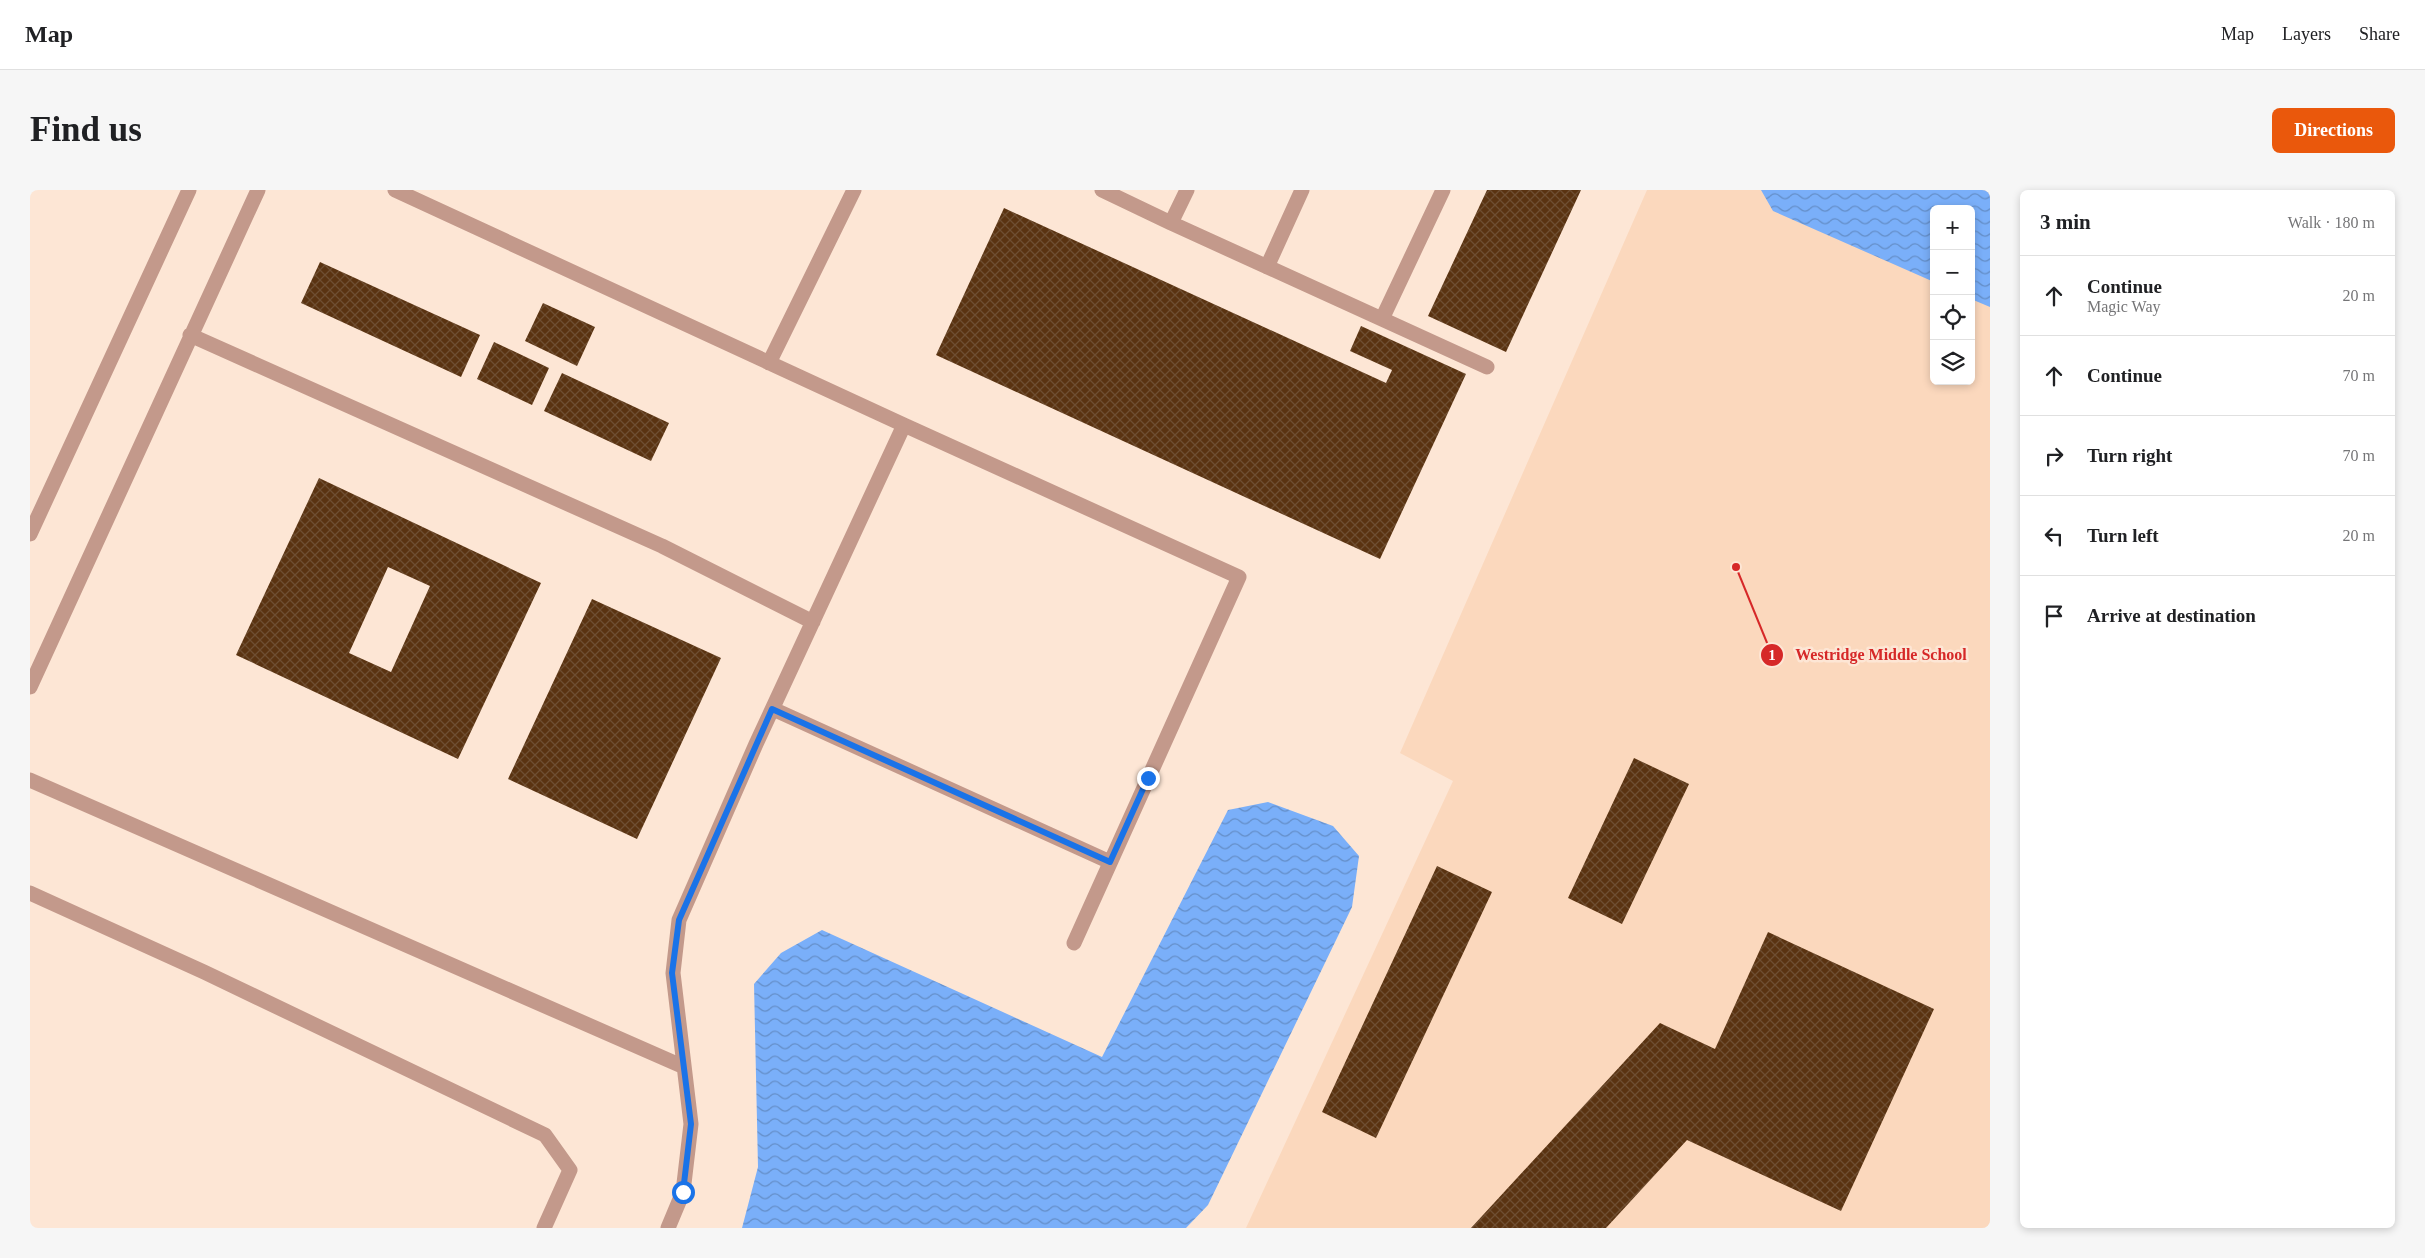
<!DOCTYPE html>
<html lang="en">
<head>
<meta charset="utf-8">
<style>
  body { margin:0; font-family:Georgia,serif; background:#f6f6f6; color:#202124 }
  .controls { position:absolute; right:15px; top:15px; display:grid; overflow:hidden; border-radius:8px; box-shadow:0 2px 8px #0003 }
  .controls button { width:45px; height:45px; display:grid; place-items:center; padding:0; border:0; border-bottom:1px solid #e0e0e0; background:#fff; color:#202124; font:25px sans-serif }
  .stop { position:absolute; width:15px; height:15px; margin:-11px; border:4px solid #1a73e8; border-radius:50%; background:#fff }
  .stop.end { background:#1a73e8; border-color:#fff; box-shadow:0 1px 5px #0008 }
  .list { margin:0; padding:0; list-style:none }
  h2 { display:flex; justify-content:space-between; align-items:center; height:65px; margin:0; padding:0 20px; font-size:21px }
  h2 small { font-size:16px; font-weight:400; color:#757577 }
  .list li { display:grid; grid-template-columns:32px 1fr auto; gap:15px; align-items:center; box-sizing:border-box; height:80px; padding:0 20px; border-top:1px solid #e0e0e0 }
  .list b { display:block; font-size:19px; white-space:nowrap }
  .list p { margin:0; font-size:16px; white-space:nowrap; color:#757577 }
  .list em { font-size:16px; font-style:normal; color:#757577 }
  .icon { flex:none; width:28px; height:28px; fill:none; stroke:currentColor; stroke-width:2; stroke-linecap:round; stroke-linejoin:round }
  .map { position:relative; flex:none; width:1960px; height:1038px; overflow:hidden; border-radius:8px }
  header { display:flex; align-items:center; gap:30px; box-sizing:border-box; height:70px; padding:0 25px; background:#fff; border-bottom:1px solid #e0e0e0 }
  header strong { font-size:24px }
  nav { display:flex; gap:28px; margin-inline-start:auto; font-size:18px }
  .intro { display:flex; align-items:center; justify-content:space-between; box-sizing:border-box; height:120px; padding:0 30px }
  h1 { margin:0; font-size:35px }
  .button { padding:12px 22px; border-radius:8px; background:#ea580c; color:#fff; font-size:18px; font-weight:700 }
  main { display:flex; gap:30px; padding:0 30px }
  aside { flex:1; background:#fff; border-radius:8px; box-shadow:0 2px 8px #0003 }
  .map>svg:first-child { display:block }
  .built { fill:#fbd8bd; fill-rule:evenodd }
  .water { fill:url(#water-waves) }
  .building { fill:url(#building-cross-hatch); fill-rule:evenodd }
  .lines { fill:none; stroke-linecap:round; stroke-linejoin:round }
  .minor { stroke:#c3998b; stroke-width:15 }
  .route { stroke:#1a73e8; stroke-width:6 }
  .leader { fill:none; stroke:#d62828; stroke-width:2 }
  .callout-dot { fill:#d62828; stroke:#fde6d5; stroke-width:2 }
  .mark-label { font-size:15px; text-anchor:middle; font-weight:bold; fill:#fff }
  .callout-label { font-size:16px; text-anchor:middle; font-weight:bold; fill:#d62828; stroke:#fde6d5; stroke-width:5; stroke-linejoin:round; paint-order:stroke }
</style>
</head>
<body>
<header>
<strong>Map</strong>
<nav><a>Map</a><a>Layers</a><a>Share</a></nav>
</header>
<div class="intro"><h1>Find us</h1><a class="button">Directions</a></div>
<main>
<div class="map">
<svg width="1960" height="1038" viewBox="0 0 1960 1038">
  <defs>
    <pattern id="water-waves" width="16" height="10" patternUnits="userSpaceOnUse" patternTransform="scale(1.25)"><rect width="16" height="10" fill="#7aaff9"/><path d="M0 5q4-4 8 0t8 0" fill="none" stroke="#648ec8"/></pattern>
    <pattern id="building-cross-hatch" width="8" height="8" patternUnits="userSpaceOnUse" patternTransform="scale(1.25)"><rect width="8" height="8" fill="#5a3311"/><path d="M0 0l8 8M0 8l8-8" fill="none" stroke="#6e4e32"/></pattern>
  </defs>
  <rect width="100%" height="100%" fill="#fde6d5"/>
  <path class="built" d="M 1617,0 L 1960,0 L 1960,1038 L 1216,1038 L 1423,591 L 1370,563 ZM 1904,19 L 1941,19 L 1941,191 L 1904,191 Z"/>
  <path class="water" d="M 1731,0 L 1960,0 L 1960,117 L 1941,109 L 1941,19 L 1904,19 L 1904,92 L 1743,21 Z
    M 1238,612 L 1303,636 L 1329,666 L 1322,717 L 1178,1015 L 1156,1038 L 712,1038 L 728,977 L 724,794 L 751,763 L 792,740 L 1072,867 L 1198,620 Z"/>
  <path class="building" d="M 1457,0 L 1551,0 L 1476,162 L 1398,126 Z
    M 974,18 L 1356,193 L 1362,180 L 1320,161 L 1331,136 L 1436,184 L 1350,369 L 906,165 Z
    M 290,72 L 450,145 L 431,187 L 271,113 Z
    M 513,113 L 565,137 L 547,176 L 495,151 Z
    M 464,152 L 519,178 L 502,215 L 447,189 Z
    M 532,183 L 639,233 L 621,271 L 514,221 Z
    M 289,288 L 511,393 L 428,569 L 206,465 ZM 358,377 L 400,396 L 361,482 L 319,463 Z
    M 562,409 L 691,468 L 607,649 L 478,589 Z
    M 1604,568 L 1659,594 L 1592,734 L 1538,708 Z
    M 1407,676 L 1462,702 L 1346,948 L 1292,922 Z
    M 1738,742 L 1904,819 L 1811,1021 L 1657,950 L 1576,1038 L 1441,1038 L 1630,833 L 1685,859 Z"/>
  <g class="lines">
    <path class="minor" d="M 365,0 L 874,235 L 1209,387 L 1044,753
      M 1072,0 L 1141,33 L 1157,0
      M 1141,33 L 1457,177
      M 1237,77 L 1272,0
      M 1352,129 L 1413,0
      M 160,145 L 632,356 L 783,432
      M 739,173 L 824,0
      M 0,344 L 159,0
      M 0,497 L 228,0
      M 743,519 L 1080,672
      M 0,590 L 654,877
      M 0,703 L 174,782 L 515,945 L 540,980 L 514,1038
      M 638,1038 L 653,1002 L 661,934 L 643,783 L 649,730 L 726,554 L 874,235"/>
  </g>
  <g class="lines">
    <path class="route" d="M 653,1002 L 661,934 L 642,783 L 649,730 L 742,519 L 1080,672 L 1118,588"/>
  </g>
  <path class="leader" d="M1706 377L1742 465"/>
  <g class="callout-dot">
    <circle cx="1706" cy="377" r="5"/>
    <circle cx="1742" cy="465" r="12"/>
  </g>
  <g class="mark-label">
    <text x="1742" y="470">1</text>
  </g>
  <g class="callout-label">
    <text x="1851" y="470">Westridge Middle School</text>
  </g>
</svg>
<div class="controls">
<button>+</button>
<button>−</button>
<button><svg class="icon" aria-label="locate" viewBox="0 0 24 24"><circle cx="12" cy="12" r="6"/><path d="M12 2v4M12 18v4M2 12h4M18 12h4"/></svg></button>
<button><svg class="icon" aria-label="layers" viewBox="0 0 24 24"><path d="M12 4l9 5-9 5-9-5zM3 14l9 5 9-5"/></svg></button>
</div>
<div class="stop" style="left:653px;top:1002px"></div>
<div class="stop end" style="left:1118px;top:588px"></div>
</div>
<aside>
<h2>3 min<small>Walk · 180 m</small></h2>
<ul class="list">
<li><svg class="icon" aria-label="ahead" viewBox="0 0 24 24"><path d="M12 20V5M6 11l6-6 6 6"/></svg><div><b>Continue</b><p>Magic Way</p></div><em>20 m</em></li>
<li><svg class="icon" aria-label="ahead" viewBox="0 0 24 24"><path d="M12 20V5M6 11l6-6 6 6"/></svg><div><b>Continue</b></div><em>70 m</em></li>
<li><svg class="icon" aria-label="right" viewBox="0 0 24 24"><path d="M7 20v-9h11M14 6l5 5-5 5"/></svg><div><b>Turn right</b></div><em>70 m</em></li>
<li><svg class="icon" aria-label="left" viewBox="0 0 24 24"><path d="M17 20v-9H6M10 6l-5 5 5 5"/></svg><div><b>Turn left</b></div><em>20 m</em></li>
<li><svg class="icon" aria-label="arrive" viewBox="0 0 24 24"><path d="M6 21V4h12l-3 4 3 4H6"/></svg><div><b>Arrive at destination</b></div></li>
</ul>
</aside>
</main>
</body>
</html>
